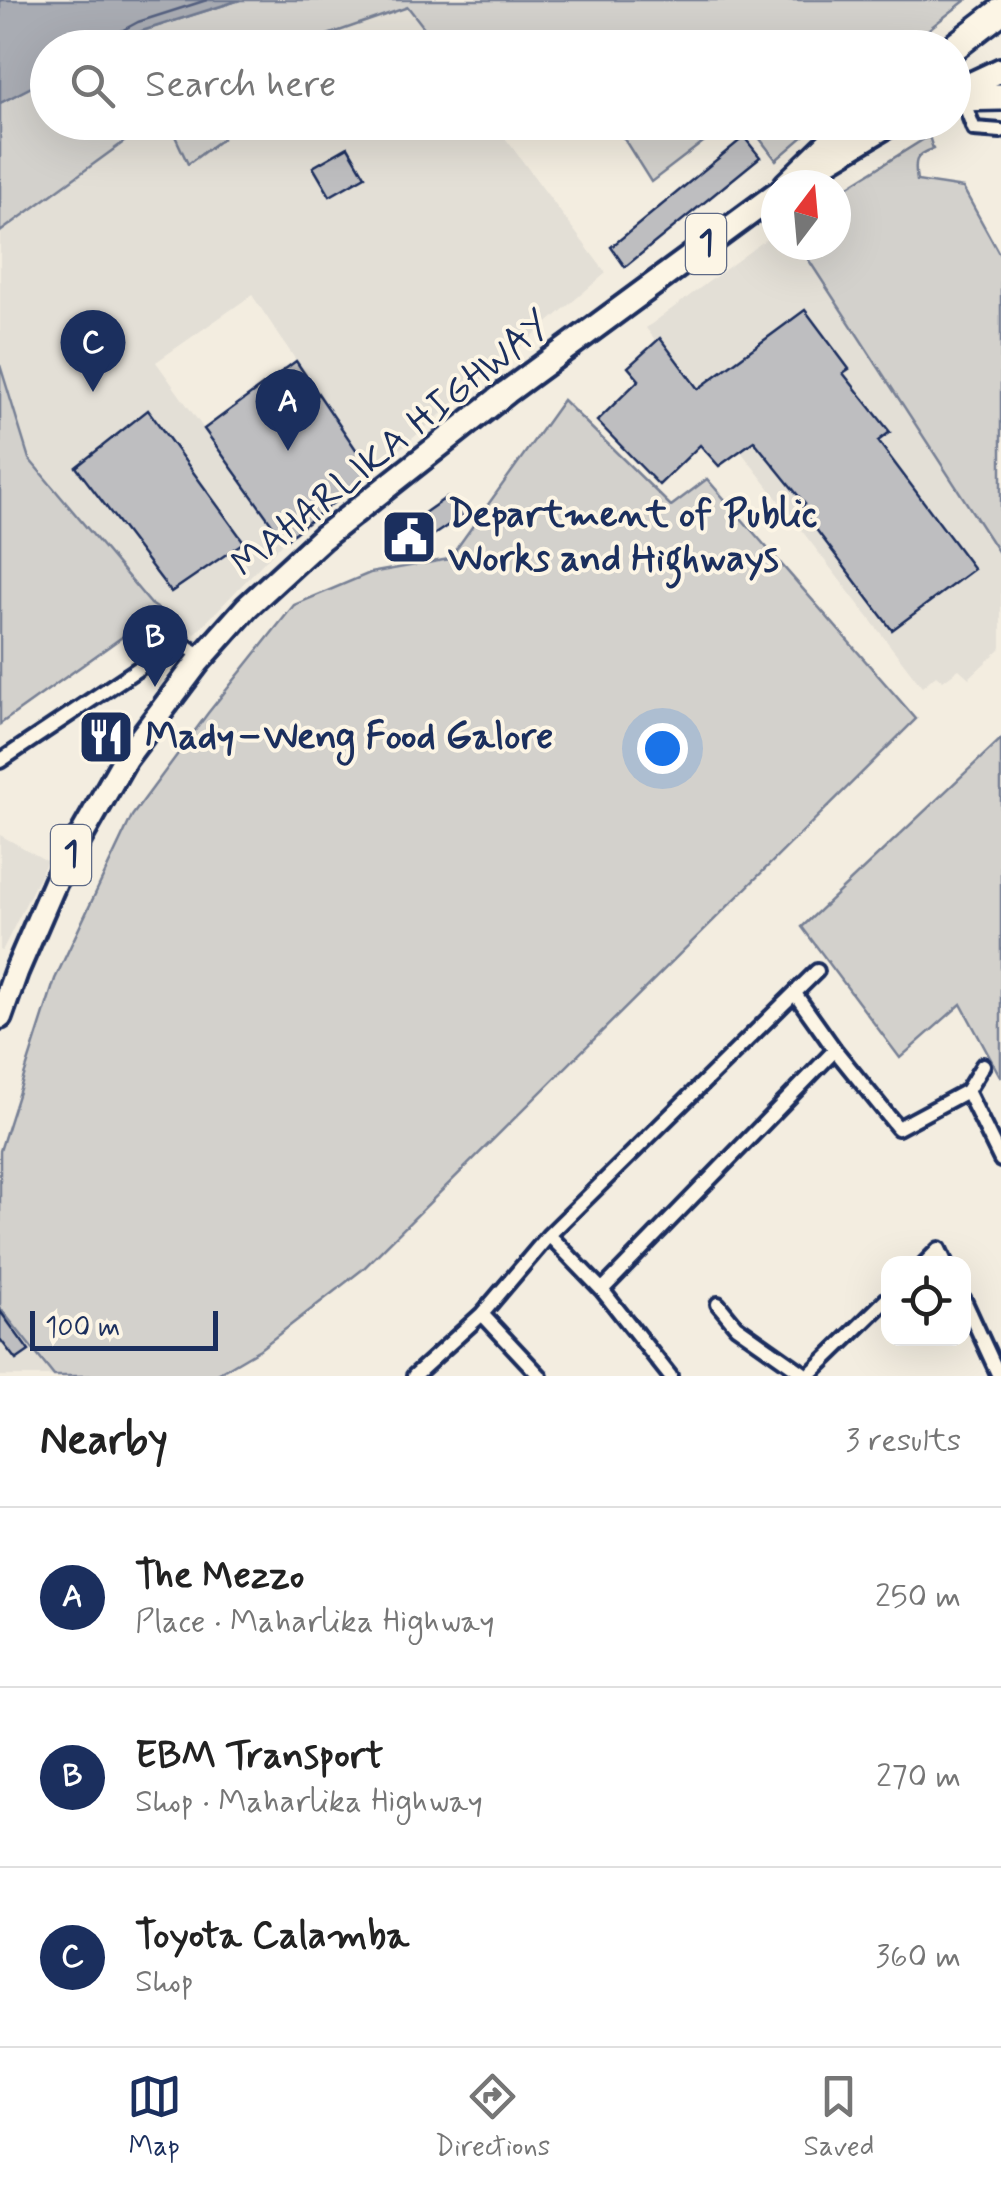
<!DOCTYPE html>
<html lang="en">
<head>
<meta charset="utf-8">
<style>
  body { margin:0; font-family:Mynerve,sans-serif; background:#f2f2f2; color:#222 }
  .controls { position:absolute; right:30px; bottom:30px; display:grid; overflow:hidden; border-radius:20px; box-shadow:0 10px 40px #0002 }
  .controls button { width:90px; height:90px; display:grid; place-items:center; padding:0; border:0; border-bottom:2px solid #e0e0e0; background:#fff; color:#222; font:50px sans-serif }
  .compass { position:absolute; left:761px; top:170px; width:90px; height:90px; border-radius:50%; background:#fff; box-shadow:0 10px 40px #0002; rotate:16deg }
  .scale { position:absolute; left:30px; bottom:25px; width:188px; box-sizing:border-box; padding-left:10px; border:5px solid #1b2f5e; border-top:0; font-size:28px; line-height:35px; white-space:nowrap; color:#1b2f5e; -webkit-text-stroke:8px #fcf5e5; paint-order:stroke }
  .you { position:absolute; left:662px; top:748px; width:35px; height:35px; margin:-25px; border:8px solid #fff; border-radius:50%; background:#1a73e8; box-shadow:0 0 0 15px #1a73e833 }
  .badge { display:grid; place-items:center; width:65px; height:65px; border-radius:50%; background:#1b2f5e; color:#fff; font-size:32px; font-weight:700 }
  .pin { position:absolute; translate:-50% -82px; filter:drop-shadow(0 2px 5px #0008) }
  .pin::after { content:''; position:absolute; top:52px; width:35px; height:30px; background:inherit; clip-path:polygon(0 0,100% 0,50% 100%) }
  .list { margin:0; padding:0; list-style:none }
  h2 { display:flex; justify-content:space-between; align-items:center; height:130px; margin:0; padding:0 40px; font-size:42px }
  h2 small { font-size:32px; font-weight:400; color:#767676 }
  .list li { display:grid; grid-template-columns:65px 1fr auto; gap:30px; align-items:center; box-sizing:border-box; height:180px; padding:0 40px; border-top:2px solid #e0e0e0 }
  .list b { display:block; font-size:38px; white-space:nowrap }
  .list p { margin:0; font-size:32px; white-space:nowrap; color:#767676 }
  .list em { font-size:32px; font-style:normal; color:#767676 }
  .icon { flex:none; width:55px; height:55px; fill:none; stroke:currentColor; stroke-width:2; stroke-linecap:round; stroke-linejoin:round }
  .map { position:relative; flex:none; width:1001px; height:1376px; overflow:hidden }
  .search { position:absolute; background:#fff; box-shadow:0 10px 40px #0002; left:30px; right:30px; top:30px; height:110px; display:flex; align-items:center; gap:25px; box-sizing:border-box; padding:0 35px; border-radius:55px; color:#767676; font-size:38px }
  .sheet { height:670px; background:#fff }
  nav { display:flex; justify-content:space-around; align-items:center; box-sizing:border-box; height:140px; border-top:2px solid #e0e0e0; background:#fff; font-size:28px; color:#767676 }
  nav a { display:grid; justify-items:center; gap:5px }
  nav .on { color:#1b2f5e }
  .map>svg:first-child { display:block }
  .built { fill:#e3dfd6 }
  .green { fill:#d3d1cc; stroke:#778095; stroke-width:2.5 }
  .water { fill:#a9acb3; stroke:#707a91; stroke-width:2.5 }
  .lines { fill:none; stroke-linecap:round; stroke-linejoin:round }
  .shore { stroke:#546180; stroke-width:2.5 }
  .building { fill:#bebec0; stroke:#1b2f5e; stroke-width:2.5 }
  .minor-casing { stroke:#1b2f5e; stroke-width:20 }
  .trunk-casing { stroke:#1b2f5e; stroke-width:30 }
  .motorway-casing { stroke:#1b2f5e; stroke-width:32 }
  .minor { stroke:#fcf5e5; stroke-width:12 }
  .trunk { stroke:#fcf5e5; stroke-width:22 }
  .motorway { stroke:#fcf5e5; stroke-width:25 }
  .labels { text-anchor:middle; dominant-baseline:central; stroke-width:8; stroke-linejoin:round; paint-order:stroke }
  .shield { fill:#fcf5e5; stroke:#5e6a86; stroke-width:2.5 }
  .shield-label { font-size:35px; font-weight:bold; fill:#1b2f5e }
  .street-label { font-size:38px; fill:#1b2f5e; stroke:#fcf5e5 }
  .poi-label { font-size:38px; font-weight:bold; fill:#1b2f5e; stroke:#fcf5e5; text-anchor:start }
</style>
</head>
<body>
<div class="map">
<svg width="1001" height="1376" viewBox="0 0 1001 1376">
  <rect width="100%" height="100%" fill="#f3ede0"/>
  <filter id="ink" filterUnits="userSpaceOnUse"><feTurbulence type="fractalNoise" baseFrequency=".01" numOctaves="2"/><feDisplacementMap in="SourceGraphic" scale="20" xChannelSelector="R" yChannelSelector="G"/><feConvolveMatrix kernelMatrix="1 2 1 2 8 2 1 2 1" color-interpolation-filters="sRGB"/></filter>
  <g filter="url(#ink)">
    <path class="built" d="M 408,7 L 439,47 L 293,48 Z
      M 150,123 L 169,123 L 188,163 L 223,138 L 226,123 L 494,123 L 606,273 L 372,473 L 252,295 L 156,362 L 284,541 L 195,634 L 151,605 L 29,459 L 0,365 L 0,232 Z
      M 776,232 L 776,245 L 799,245 L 1001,556 L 1001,648 L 969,678 L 959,669 L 943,681 L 936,675 L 922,687 L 646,328 Z
      M 0,835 L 47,861 L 2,951 L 0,950 Z
      M 0,1308 L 54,1376 L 0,1376 Z"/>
    <path class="green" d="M 240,0 L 966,0 L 906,47 L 567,48 L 561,38 L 549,47 L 439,47 L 408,7 L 293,47 L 110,48 L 142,31 Z
      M 47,79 L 48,122 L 150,123 L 0,232 L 0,103 Z
      M 169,123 L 226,123 L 223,138 L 188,164 Z
      M 614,123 L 728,123 L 651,182 Z
      M 748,123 L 819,123 L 776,160 Z
      M 929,136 L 933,149 C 914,155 914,162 917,181 L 963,188 L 1001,257 L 1001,556 L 799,245 L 836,245 L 836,194 Z
      M 0,365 L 29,459 L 151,604 L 160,610 L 0,724 Z
      M 563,400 L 671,506 L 707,479 L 916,719 L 363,1269 L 260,1349 L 214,1376 L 54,1376 L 0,1308 L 0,1151 L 55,979 L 132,816 L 208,713 L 294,605 L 370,573 L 449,559 Z
      M 1001,739 L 1001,1078 L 961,1004 L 900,1058 L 802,927 Z"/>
    <path class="water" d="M 0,0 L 240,0 L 142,31 L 110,47 L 48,48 L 47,79 L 0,103 Z"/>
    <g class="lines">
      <path class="shore" d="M 108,48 L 112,36 L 138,22 L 207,0"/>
    </g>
    <path class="building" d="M 744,137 L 760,157 L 625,267 L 611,247 Z
      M 348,147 L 365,176 L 330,196 L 313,167 Z
      M 805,310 L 849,369 L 843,373 L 890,432 L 878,441 L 974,569 L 892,630 L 800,508 L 805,504 L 754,441 L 719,466 L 700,445 L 659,485 L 597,421 L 639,380 L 628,367 L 660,338 L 698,389 Z
      M 296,361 L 372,473 L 284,541 L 204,429 Z
      M 148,410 L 244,542 L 171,592 L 76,467 Z
      M 447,497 L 462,516 L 405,554 L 393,535 Z
      M 0,1311 L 29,1351 L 16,1360 L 0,1339 Z"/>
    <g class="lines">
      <g class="minor-casing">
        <path id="minor" d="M 962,97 L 974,129 L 1001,131
          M 0,761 L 178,642 L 203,656
          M 796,995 L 835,1050 L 898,1128 L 967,1091 L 983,1065
          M 967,1091 L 1001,1160
          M 549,1235 L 602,1290 L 670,1376
          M 924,1264 L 939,1249 L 946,1264
          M 602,1290 L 835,1050
          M 964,1300 L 999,1376
          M 718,1304 L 736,1326 L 807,1376
          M 482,1314 L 540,1376
          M 414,1376 L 482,1314 L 549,1235 L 817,971
          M 808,1376 L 888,1298"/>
      </g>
      <g class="trunk-casing">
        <path id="trunk" d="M 954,92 L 1001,70
          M 810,172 L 893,122
          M 0,1017 L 16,972 L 55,882 L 125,759 L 198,662 L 247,607 L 322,538 L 507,392 L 776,194"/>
      </g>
      <g class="motorway-casing">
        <path id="motorway" d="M 953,48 L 1001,11
          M 954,98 L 1001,97
          M 787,185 L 852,122"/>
      </g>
      <use href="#minor" class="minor"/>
      <use href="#trunk" class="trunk"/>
      <use href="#motorway" class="motorway"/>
    </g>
  </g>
  <defs>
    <g id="civic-square" transform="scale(2.875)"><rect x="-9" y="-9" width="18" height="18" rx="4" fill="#1b2f5e" stroke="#fcf5e5"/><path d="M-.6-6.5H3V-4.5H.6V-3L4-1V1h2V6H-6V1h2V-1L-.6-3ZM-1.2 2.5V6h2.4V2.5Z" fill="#fff"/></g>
    <g id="restaurant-square" transform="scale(2.875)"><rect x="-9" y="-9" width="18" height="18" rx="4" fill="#1b2f5e" stroke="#fcf5e5"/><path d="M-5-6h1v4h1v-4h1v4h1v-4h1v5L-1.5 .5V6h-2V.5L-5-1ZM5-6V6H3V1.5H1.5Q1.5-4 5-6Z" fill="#fff"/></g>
  </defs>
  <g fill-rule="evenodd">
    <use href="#civic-square" x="409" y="537"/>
    <use href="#restaurant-square" x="106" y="737"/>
  </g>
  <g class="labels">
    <g class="shield">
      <rect x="686" y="214" width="40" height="60" rx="8"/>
      <rect x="51" y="825" width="40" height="60" rx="8"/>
    </g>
    <g class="shield-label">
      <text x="706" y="244">1</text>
      <text x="71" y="855">1</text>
    </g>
    <g class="street-label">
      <text transform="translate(392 445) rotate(-39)">MAHARLIKA HIGHWAY</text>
    </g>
    <g class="poi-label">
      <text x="448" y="515">Department of Public<tspan x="448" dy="44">Works and Highways</tspan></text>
      <text x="145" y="737">Mady–Weng Food Galore</text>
    </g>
  </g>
</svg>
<div class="controls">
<button><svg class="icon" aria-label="locate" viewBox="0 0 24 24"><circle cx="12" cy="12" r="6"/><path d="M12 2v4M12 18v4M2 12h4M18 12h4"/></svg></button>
</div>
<svg class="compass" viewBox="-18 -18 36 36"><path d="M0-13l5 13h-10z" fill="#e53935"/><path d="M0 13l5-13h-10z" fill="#767676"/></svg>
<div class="scale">100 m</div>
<div class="you"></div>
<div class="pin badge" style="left:288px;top:451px">A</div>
<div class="pin badge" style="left:155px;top:687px">B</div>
<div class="pin badge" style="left:93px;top:392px">C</div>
<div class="search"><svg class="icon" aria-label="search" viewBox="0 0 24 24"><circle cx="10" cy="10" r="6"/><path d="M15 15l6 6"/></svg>Search here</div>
</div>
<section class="sheet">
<h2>Nearby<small>3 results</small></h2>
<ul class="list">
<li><span class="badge">A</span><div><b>The Mezzo</b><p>Place · Maharlika Highway</p></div><em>250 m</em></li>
<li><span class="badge">B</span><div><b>EBM Transport</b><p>Shop · Maharlika Highway</p></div><em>270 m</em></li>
<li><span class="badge">C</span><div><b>Toyota Calamba</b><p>Shop</p></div><em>360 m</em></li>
</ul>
</section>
<nav>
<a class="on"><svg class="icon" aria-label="map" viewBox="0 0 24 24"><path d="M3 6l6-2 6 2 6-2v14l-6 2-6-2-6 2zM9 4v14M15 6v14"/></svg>Map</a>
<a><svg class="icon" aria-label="directions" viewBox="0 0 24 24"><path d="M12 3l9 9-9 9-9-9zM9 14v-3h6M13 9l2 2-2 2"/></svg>Directions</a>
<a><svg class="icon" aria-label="saved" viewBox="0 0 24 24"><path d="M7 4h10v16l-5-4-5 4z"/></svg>Saved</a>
</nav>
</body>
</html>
